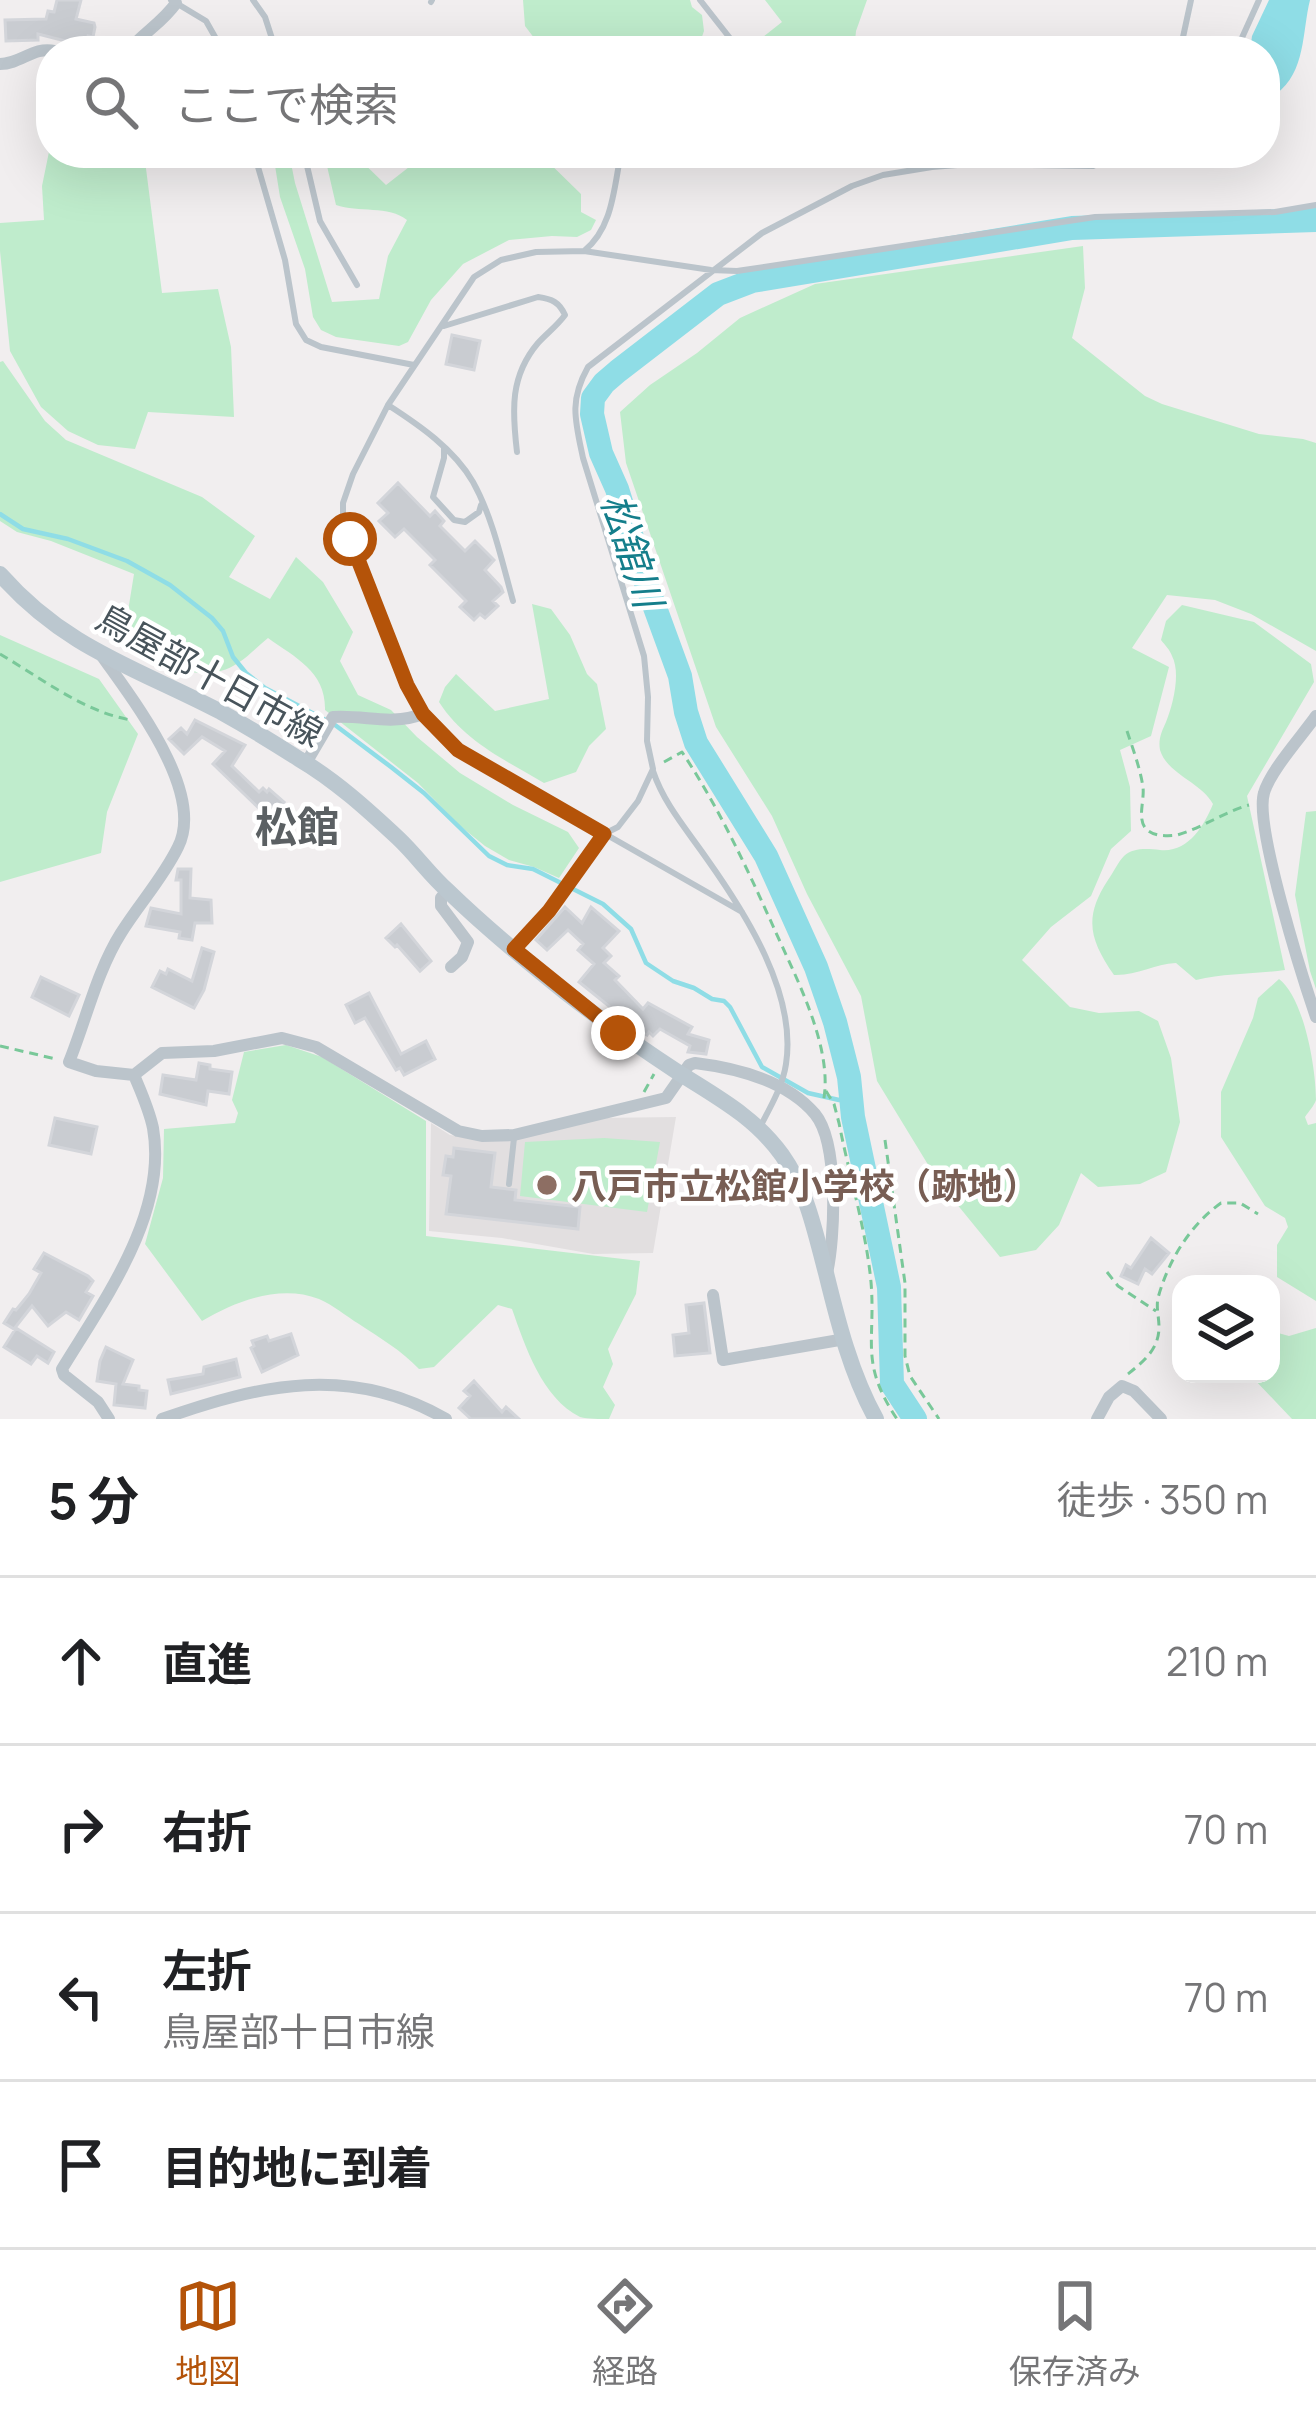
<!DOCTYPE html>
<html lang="ja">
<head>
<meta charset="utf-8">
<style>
  body { margin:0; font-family:Manrope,"Noto Sans JP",sans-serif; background:#f2f2f2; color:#202124 }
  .controls { position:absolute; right:36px; bottom:36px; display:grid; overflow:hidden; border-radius:24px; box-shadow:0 12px 48px #0002 }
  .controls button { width:108px; height:108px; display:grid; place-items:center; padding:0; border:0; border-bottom:3px solid #e0e0e0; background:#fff; color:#202124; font:60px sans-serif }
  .stop { position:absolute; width:36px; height:36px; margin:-27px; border:9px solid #b45309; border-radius:50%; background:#fff }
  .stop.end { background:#b45309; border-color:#fff; box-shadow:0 3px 12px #0008 }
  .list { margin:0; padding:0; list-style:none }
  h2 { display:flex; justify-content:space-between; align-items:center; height:156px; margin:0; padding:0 48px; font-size:51px }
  h2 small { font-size:39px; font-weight:400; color:#757577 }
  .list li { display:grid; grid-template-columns:78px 1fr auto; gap:36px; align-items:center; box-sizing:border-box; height:168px; padding:0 48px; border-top:3px solid #e0e0e0 }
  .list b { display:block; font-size:45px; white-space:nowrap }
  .list p { margin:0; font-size:39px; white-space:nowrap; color:#757577 }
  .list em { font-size:39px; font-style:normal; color:#757577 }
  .icon { flex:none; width:66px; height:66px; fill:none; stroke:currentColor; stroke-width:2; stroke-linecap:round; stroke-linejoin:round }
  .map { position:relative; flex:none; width:1316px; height:1419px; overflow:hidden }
  .search { position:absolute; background:#fff; box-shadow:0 12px 48px #0002; left:36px; right:36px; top:36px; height:132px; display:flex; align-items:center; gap:30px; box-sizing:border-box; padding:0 42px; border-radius:48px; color:#757577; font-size:45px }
  .sheet { height:828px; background:#fff }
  nav { display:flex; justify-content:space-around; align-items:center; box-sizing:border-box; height:168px; border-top:3px solid #e0e0e0; background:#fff; font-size:33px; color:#757577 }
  nav a { display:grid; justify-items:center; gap:6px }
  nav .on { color:#b45309 }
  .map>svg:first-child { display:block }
  .education { fill:#e2dfe0 }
  .green { fill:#bfeccc }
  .water { fill:#8fdde6 }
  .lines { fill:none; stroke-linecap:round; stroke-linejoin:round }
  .stream { stroke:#8fdde6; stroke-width:4.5 }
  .river { stroke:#8fdde6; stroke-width:24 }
  .building { fill:#c9ccd1; stroke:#d3d5da; stroke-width:3 }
  .path { stroke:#79c899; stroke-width:3; stroke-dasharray:9 6; stroke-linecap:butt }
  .service { stroke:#bbc4cb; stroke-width:6 }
  .minor { stroke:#bbc4cb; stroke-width:12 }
  .secondary { stroke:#bbc7cf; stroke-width:16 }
  .route { stroke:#b45309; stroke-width:15 }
  .education-dot { fill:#8d6e63; stroke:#fff; stroke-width:4.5 }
  .labels { text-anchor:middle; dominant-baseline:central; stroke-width:9; stroke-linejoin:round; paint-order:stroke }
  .street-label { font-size:36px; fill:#48545b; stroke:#fff }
  .education-label { font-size:36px; font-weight:bold; fill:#785e54; stroke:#fff; text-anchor:start }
  .water-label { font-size:39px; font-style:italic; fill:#147e8b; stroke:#fff }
  .quarter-label { font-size:42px; font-weight:bold; fill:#5b6063; stroke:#fff }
</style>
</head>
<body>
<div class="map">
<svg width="1316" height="1419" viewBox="0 0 1316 1419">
  <rect width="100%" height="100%" fill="#f1eeef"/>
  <path class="education" d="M 676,1117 L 653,1253 L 593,1254 L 502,1238 L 429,1231 L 431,1123 L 450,1135 L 469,1138 L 597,1118 Z"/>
  <path class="green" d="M 523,0 L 690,0 L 692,7 L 702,15 L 704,31 L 697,51 L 648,51 L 628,45 L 617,51 L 544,51 L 525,26 Z
    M 765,0 L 867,0 L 856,31 L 854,51 L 745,51 L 782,22 Z
    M 51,142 L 51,153 L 144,153 L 162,293 L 218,289 L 231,347 L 234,417 L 148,412 L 135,449 L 98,445 L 68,431 L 41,407 L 10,351 L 0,251 L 0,223 L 44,220 L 42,186 Z
    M 273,153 L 289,153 L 295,183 L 332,302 L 379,299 L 388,256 L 407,220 C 389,205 358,213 336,205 L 324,153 L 353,153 L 386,185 L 427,153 L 539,153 L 581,194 L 581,212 L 596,220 L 591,230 L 577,237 L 552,236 L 509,240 L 463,264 L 431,300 L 408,342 L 399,346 L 336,337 L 321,330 L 313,317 L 305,269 L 280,197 Z
    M 1083,246 L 1085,288 L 1072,338 L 1145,396 L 1162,404 L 1259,434 L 1303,439 L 1316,443 L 1316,651 L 1251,614 L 1215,600 L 1167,595 L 1132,648 L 1169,667 L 1151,736 L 1120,750 L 1130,787 L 1131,831 L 1111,849 L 1091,896 L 1051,927 L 1022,960 L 1070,1007 L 1099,1013 L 1139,1011 L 1158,1021 L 1171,1058 L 1180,1122 L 1166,1172 L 1140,1184 L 1098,1187 L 1081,1173 L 1059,1225 L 1036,1250 L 1000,1257 L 938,1181 L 877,1081 L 861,996 L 807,894 L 772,816 L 716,727 L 626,463 L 620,412 L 650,385 L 697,353 L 740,318 L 815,284 Z
    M 3,361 L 45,421 L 66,440 L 202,497 L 255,536 L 229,577 L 270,599 L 296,557 L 323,582 L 353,632 L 340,661 L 358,695 L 391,710 L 417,737 L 460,773 L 513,805 L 568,832 L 579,848 L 559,878 L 534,867 L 509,860 L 485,846 L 459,825 L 418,783 L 325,710 C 326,672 296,658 268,638 C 258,646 249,656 238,663 C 199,689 155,660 124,636 L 134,574 L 51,541 L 17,532 L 0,521 L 0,362 Z
    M 532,604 L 551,609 L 570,635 L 587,674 L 597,684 L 606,729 L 589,746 L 576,772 L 544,783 C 505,760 464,741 439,702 L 445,687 L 456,674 L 495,711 L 549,699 Z
    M 1182,605 L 1254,622 L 1311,664 L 1314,682 L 1247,796 L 1285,970 C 1255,974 1225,973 1196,980 L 1176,963 C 1154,964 1136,976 1114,975 C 1090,940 1083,918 1108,880 C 1113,873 1118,862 1124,856 C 1134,847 1148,849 1160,850 C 1188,853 1204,826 1213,804 C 1201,782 1167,774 1160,750 C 1158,739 1162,731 1166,722 C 1173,705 1181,673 1172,656 C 1170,650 1165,645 1161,640 L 1166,621 Z
    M 0,635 L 99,679 L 138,734 L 107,812 L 101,853 L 0,882 Z
    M 1316,811 L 1316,989 L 1310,971 L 1295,895 L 1306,812 Z
    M 1279,979 C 1304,998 1316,1068 1316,1100 C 1314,1106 1309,1111 1305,1117 L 1308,1125 L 1316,1123 L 1316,1301 L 1277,1277 L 1277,1245 L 1288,1227 L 1285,1218 L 1265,1206 L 1221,1137 L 1221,1092 L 1253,1018 L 1258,998 Z
    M 286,1045 L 322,1057 L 426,1121 L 426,1236 L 640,1261 L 636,1294 L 608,1349 L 613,1364 L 603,1387 L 615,1405 L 609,1419 C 600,1419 588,1419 580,1417 C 542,1398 525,1346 512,1309 L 498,1305 L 434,1367 L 419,1369 C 401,1350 380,1338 359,1324 C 346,1316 333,1305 319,1299 C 280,1284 236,1301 202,1321 L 145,1244 L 163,1178 L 164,1129 L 235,1123 L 238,1113 L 232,1100 L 244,1052 Z
    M 604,1138 L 660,1142 L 647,1212 L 520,1196 L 525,1142 Z
    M 1316,1328 L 1316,1419 L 1292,1419 L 1253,1378 L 1253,1374 L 1271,1374 L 1271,1331 L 1289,1336 Z"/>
  <path class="water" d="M 1269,0 L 1310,0 C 1302,32 1306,72 1276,94 L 1265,90 L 1265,77 L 1271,74 L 1265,51 L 1250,51 L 1252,36 Z"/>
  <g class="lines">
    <path class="stream" d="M 0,514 L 23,529 L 68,539 L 127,561 L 170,585 L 212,618 L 223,631 L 233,657 L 246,673 L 265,688 L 335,725 L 391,767 L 424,793 L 489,856 L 507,865 L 533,869 L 603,904 L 631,929 L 646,963 L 673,981 L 694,988 L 712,999 L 724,1001 L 730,1007 L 762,1067 L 808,1093 L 839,1100 L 852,1096"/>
    <path class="river" d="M 915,1419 L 892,1384 L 889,1287 L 853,1117 L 849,1077 L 835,1022 L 816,967 L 766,856 L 696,743 L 686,712 L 680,676 L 646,583 L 617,489 L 601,453 L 592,414 L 593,398 L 604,383 L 618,371 L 718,294 L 752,281 L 1072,228 L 1316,220"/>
  </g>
  <path class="building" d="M 57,0 L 81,0 L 76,19 L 94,23 L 95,27 L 93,37 L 88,36 L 85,46 L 38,34 L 38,40 L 6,41 L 5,20 L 46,19 L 48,11 L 54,12 Z
    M 452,335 L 480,341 L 474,370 L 446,364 Z
    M 398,483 L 430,516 L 435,511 L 444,521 L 440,526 L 465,551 L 475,541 L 494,560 L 485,570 L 501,587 L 503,592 L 493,601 L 498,606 L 485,618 L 480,614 L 474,620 L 460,607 L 466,601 L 430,565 L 435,560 L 404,529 L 395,537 L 379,521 L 388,513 L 378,503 Z
    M 195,720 L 245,745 L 232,766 L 259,792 L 263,788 L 267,792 L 269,789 L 284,802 L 269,818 L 213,764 L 225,751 L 202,737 L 184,754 L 169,739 L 181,728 L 187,734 Z
    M 178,869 L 191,869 L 190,898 L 211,900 L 212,923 L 195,923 L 192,940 L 179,938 L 180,932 L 146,926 L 151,908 L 181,914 L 181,880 L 176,880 Z
    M 565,907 L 582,923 L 591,907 L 619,931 L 603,948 L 611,956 L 604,963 L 619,976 L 615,980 L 643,1009 L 648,1003 L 692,1027 L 688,1034 L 709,1040 L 706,1054 L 688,1052 L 690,1046 L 660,1029 L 653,1036 L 649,1032 L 647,1035 L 641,1032 L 579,982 L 594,964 L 578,950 L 583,944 L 568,930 L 547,950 L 536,940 Z
    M 401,924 L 431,961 L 420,971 L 397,945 L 395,947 L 386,938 Z
    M 202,948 L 214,952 L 204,990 L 194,1008 L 152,987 L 160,971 L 166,974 L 168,969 L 192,981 Z
    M 41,977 L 79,995 L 69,1016 L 32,997 Z
    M 369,993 L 401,1054 L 426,1041 L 435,1059 L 404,1075 L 400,1068 L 396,1070 L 365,1018 L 355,1023 L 346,1005 Z
    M 199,1063 L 210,1065 L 210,1069 L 232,1072 L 229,1094 L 208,1091 L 206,1105 L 160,1094 L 163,1075 L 196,1080 Z
    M 55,1118 L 97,1127 L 91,1154 L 49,1145 Z
    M 454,1148 L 495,1153 L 491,1187 L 516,1190 L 515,1200 L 580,1207 L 578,1229 L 446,1214 L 451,1176 L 443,1175 L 446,1156 L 453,1157 Z
    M 1151,1238 L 1169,1253 L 1152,1274 L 1145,1269 L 1138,1284 L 1121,1276 L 1126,1265 L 1131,1268 Z
    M 44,1253 L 88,1276 L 93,1281 L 86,1292 L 93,1296 L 79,1320 L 66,1312 L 48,1326 L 32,1306 L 14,1329 L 4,1323 L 13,1309 L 16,1310 L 29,1294 L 41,1273 L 34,1269 Z
    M 704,1303 L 710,1353 L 675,1356 L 673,1335 L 689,1333 L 686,1305 Z
    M 16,1328 L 54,1352 L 48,1363 L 37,1356 L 31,1364 L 4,1347 Z
    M 291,1334 L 298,1355 L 262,1372 L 251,1348 L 254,1346 L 252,1341 L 267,1336 L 269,1341 Z
    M 106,1347 L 133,1360 L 123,1384 L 139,1386 L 139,1390 L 147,1391 L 145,1408 L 114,1405 L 116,1384 L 97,1381 L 100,1361 Z
    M 236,1359 L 240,1377 L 171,1394 L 168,1380 L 203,1374 L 204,1367 Z
    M 474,1381 L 502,1412 L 506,1407 L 519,1419 L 471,1419 L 459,1408 L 470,1396 L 464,1391 Z"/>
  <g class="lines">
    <path class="path" d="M 0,654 C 41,678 84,712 131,720
      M 1127,731 C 1133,749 1140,768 1143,787 C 1145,805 1132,829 1158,835 C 1164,836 1172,836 1177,835 C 1202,828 1224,812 1249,805
      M 664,762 L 682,752 C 718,806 746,866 773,926 C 794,974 835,1049 823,1103
      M 0,1046 L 56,1059
      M 826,1091 L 834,1104 L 839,1123 C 849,1175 866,1229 871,1282 C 876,1342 859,1362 897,1419
      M 644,1092 L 654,1074
      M 885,1140 L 905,1283 L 905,1356 L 910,1376 L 939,1419
      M 1107,1272 L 1118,1286 L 1156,1311
      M 1128,1374 C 1144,1361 1159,1349 1159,1327 C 1159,1317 1156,1308 1158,1298 C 1168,1261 1190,1225 1221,1203 L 1240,1203 L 1258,1214"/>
    <path class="service" d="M 171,0 L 206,21 L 223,51
      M 253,0 L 265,17 L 276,51
      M 700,0 L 733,42
      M 431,2 L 432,0
      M 1180,51 L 1191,0
      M 1236,51 L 1259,0
      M 254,153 L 285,260 L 296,324 L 306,340 L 321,347 L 414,365
      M 304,153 L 320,221 L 357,285
      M 584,251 C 613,228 614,187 621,153
      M 444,326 L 538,297 C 552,299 559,302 565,315 C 557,326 547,333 538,343 C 510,376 512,410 517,452
      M 388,405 C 419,425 454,449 473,482 C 493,518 502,562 513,601
      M 444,448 L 444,458 L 433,497 L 454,520 L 465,522 L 479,512 L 481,505
      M 653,771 C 664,804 687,830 707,859 C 746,914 797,994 786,1064 C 783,1085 771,1106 761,1125
      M 604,834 L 618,827 L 638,801 L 653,769 L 647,741 L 648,697 L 644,656 L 583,458 C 575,420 569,401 588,367 L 762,233 L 852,186 L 883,175 L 932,167 L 970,164 L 1093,166 L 1119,153
      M 742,912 L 458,750 L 423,714 L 407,685 L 350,539 L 343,519 L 343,503 L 353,474 L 388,405 L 474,277 L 501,260 L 536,252 L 584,251 L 711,270 L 737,271 L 1095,217 L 1275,212 L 1316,205
      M 509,1184 L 514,1138"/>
    <path class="minor" d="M 128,51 C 143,33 163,22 176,3
      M 0,64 C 21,64 33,46 55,51
      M 102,656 C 132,699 206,792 178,847 C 163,878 139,904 121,933 C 97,971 86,1020 69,1062 L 96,1071 L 134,1075 L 162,1053 L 214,1051 L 282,1038 L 316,1047 L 458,1131 L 482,1136 L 514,1135 L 666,1098 L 689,1065 L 695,1063 C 736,1068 787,1081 815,1114 C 839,1143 835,1238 827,1273
      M 1316,716 C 1302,736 1270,771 1264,793 C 1254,825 1303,979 1316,1017
      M 306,763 L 333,717 C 368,715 389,726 423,714
      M 447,891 L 441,898 L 441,906 L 468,942 L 462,957 L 451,967
      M 514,949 L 549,911 L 604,834
      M 713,1295 L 723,1360 L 845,1339
      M 109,1419 L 98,1402 L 64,1375 L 62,1369 C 104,1300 168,1214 153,1128 C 149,1109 141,1092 134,1075
      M 162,1419 C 261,1384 350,1364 446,1419
      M 1097,1419 L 1109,1397 L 1122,1386 L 1134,1391 L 1161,1419"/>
    <path class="secondary" d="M 0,574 C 66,649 137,668 221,712 C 248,727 274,743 299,759 C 335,780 368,810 398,838 C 416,855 430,875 448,891 C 485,927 525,960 565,992 C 601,1020 638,1046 676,1071 C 715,1096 754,1116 782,1155 C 807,1190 815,1232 826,1273 C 838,1322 851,1374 876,1419"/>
  </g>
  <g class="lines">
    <path class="route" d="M 350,539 L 407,685 L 423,714 L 458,750 L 604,834 L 549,911 L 514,949 L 618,1033"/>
  </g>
  <circle class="education-dot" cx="547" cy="1185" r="12"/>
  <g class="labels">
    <g class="street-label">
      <text transform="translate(210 675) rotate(29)">鳥屋部十日市線</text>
    </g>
    <g class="education-label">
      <text x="571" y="1185">八戸市立松館小学校（跡地）</text>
    </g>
    <g class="water-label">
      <text transform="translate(633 550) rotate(72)">松舘川</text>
    </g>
    <g class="quarter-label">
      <text x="297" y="826">松館</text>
    </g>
  </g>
</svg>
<div class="controls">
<button><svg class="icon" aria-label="layers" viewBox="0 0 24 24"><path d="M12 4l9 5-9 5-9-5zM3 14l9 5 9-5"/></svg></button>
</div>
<div class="stop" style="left:350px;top:539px"></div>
<div class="stop end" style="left:618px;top:1033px"></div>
<div class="search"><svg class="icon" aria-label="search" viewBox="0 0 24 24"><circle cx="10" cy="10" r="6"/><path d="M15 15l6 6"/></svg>ここで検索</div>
</div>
<section class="sheet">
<h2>5 分<small>徒歩 · 350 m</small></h2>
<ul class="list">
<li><svg class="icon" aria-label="ahead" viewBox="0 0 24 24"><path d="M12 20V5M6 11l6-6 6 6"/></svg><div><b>直進</b></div><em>210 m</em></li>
<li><svg class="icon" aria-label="right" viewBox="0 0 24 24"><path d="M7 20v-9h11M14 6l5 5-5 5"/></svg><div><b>右折</b></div><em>70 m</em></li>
<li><svg class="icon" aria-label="left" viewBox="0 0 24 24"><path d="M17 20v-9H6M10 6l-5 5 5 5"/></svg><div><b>左折</b><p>鳥屋部十日市線</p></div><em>70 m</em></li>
<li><svg class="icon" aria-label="arrive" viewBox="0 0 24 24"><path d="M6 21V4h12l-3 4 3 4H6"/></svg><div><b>目的地に到着</b></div></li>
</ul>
</section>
<nav>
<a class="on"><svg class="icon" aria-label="map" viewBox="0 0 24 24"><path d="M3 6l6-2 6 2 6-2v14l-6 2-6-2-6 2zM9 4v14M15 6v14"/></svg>地図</a>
<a><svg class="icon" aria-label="directions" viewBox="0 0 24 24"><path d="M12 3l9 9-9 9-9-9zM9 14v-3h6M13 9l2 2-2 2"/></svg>経路</a>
<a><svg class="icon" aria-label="saved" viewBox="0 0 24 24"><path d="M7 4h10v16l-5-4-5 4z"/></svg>保存済み</a>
</nav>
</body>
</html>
